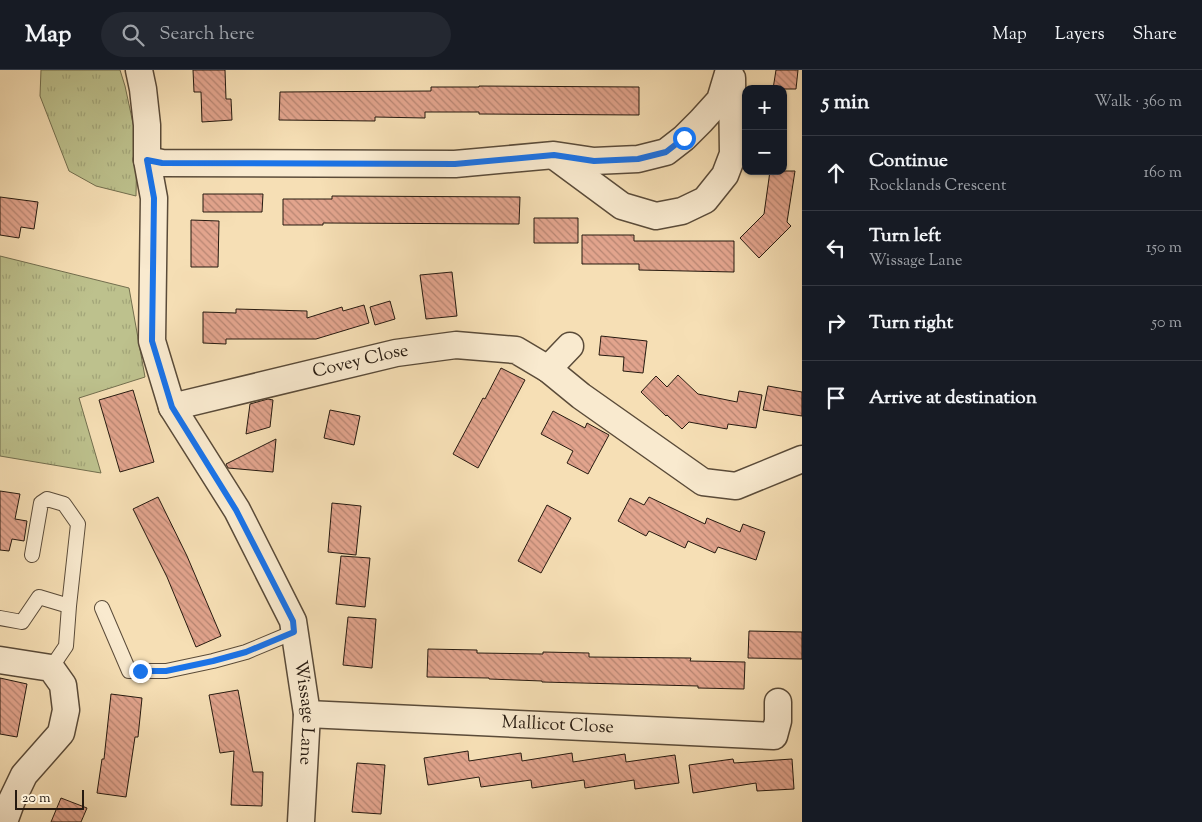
<!DOCTYPE html>
<html lang="en">
<head>
<meta charset="utf-8">
<style>
  body { margin:0; font-family:"Sorts Mill Goudy",serif; background:#242831; color:#f1f3f6 }
  .controls { position:absolute; right:15px; top:15px; display:grid; overflow:hidden; border-radius:10px; box-shadow:0 1px 4px #0004 }
  .controls button { width:45px; height:45px; display:grid; place-items:center; padding:0; border:0; border-bottom:1px solid #363941; background:#171b24; color:#f1f3f6; font:25px sans-serif }
  .scale { position:absolute; left:15px; bottom:12px; width:69px; box-sizing:border-box; padding-left:5px; border:2px solid #261a10; border-top:0; font-size:14px; line-height:18px; white-space:nowrap; color:#261a10; -webkit-text-stroke:4px #f9eacf; paint-order:stroke }
  .stop { position:absolute; width:15px; height:15px; margin:-11px; border:4px solid #1a73e8; border-radius:50%; background:#fff }
  .stop.end { background:#1a73e8; border-color:#fff; box-shadow:0 1px 5px #0008 }
  .list { margin:0; padding:0; list-style:none }
  h2 { display:flex; justify-content:space-between; align-items:center; height:65px; margin:0; padding:0 20px; font-size:21px }
  h2 small { font-size:16px; font-weight:400; color:#9ea1a6 }
  .list li { display:grid; grid-template-columns:32px 1fr auto; gap:15px; align-items:center; box-sizing:border-box; height:75px; padding:0 20px; border-top:1px solid #363941 }
  .list b { display:block; font-size:19px; white-space:nowrap }
  .list p { margin:0; font-size:16px; white-space:nowrap; color:#9ea1a6 }
  .list em { font-size:16px; font-style:normal; color:#9ea1a6 }
  .icon { flex:none; width:28px; height:28px; fill:none; stroke:currentColor; stroke-width:2; stroke-linecap:round; stroke-linejoin:round }
  .map { position:relative; flex:none; width:802px; height:752px; overflow:hidden }
  header { display:flex; align-items:center; gap:30px; box-sizing:border-box; height:70px; padding:0 25px; background:#171b24; border-bottom:1px solid #363941 }
  header strong { font-size:24px }
  nav { display:flex; gap:28px; margin-inline-start:auto; font-size:18px }
  .search { width:350px; height:45px; background:#242831; display:flex; align-items:center; gap:12px; box-sizing:border-box; padding:0 18px; border-radius:28px; color:#9ea1a6; font-size:19px }
  main { display:flex }
  aside { flex:1; background:#171b24 }
  .map>svg:first-child { display:block }
  .park { fill:url(#park-tufts); stroke:#726e4e }
  .building { fill:url(#building-back-hatch); stroke:#261a10 }
  .lines { fill:none; stroke-linecap:round; stroke-linejoin:round }
  .service-casing { stroke:#5a4b39; stroke-width:16 }
  .minor-casing { stroke:#5a4b39; stroke-width:29 }
  .service { stroke:#f9eacf; stroke-width:14 }
  .minor { stroke:#f9eacf; stroke-width:26 }
  .route { stroke:#1a73e8; stroke-width:6 }
  .labels { text-anchor:middle; dominant-baseline:central; stroke-width:4; stroke-linejoin:round; paint-order:stroke }
  .street-label { font-size:18px; fill:#261a10; stroke:#f9eacf }
</style>
</head>
<body>
<header>
<strong>Map</strong>
<div class="search"><svg class="icon" aria-label="search" viewBox="0 0 24 24"><circle cx="10" cy="10" r="6"/><path d="M15 15l6 6"/></svg>Search here</div>
<nav><a>Map</a><a>Layers</a><a>Share</a></nav>
</header>
<main>
<div class="map">
<svg width="802" height="752" viewBox="0 0 802 752">
  <defs>
    <pattern id="park-tufts" width="24" height="20" patternUnits="userSpaceOnUse" patternTransform="scale(1.25)"><rect width="24" height="20" fill="#bdc18d"/><path d="M3 7l-1-3M5 7V3M7 7l1-3M15 17l-1-3M17 17v-4M19 17l1-3" fill="none" stroke="#a2a579"/></pattern>
    <pattern id="building-back-hatch" width="6" height="6" patternUnits="userSpaceOnUse" patternTransform="scale(1.25)"><rect width="6" height="6" fill="#e2a48d"/><path d="M-1 5l2 2M0 0l6 6M5-1l2 2" fill="none" stroke="#b78572"/></pattern>
  </defs>
  <rect width="100%" height="100%" fill="#f6dfb5"/>
  <filter id="stains"><feTurbulence type="fractalNoise" baseFrequency=".004" numOctaves="4"/><feColorMatrix values="0 0 0 0 .2 0 0 0 0 .09 0 0 0 0 .02 0 0 0 .5 -.17"/></filter>
  <radialGradient id="worn" r=".72"><stop offset=".6" stop-color="#630" stop-opacity="0"/><stop offset="1" stop-color="#630" stop-opacity=".3"/></radialGradient>
  <path class="park" d="M 41,0 L 120,0 L 125,16 L 137,72 L 136,126 L 96,116 L 69,101 L 40,26 Z
    M 0,186 L 129,218 L 145,307 L 79,328 L 101,403 L 0,386 Z"/>
  <path class="building" d="M 193,0 L 225,0 L 226,29 L 231,29 L 232,50 L 202,52 L 201,22 L 194,22 Z
    M 776,0 L 798,0 L 796,19 L 773,19 Z
    M 479,16 L 639,17 L 639,45 L 479,44 L 479,42 L 425,42 L 425,48 L 375,47 L 375,51 L 279,50 L 280,22 L 431,21 L 431,17 L 479,17 Z
    M 770,101 L 795,101 L 787,152 L 791,156 L 759,188 L 740,168 L 764,144 Z
    M 203,124 L 263,124 L 262,142 L 203,142 Z
    M 332,126 L 520,127 L 519,154 L 323,153 L 323,155 L 283,155 L 283,129 L 332,129 Z
    M 0,127 L 38,132 L 34,159 L 21,157 L 19,168 L 0,165 Z
    M 534,148 L 578,148 L 578,173 L 534,173 Z
    M 191,150 L 219,151 L 218,197 L 191,197 Z
    M 582,165 L 634,165 L 634,171 L 734,171 L 734,202 L 639,200 L 639,194 L 582,194 Z
    M 452,202 L 457,246 L 426,249 L 420,205 Z
    M 390,231 L 395,249 L 375,255 L 370,237 Z
    M 364,235 L 369,253 L 316,269 L 226,269 L 226,274 L 203,273 L 203,242 L 236,243 L 236,239 L 307,241 L 307,248 L 342,237 L 343,241 Z
    M 601,266 L 647,271 L 643,303 L 623,301 L 624,287 L 599,285 Z
    M 501,298 L 525,310 L 478,398 L 453,384 L 483,328 L 485,329 Z
    M 678,305 L 698,324 L 737,332 L 739,321 L 762,325 L 756,358 L 728,354 L 727,359 L 689,352 L 682,359 L 667,345 L 666,346 L 641,322 L 656,306 L 667,317 Z
    M 768,316 L 802,322 L 802,346 L 763,340 Z
    M 133,320 L 154,392 L 120,402 L 99,330 Z
    M 268,329 L 273,330 L 270,357 L 246,364 L 250,334 Z
    M 330,340 L 360,346 L 354,375 L 324,368 Z
    M 553,341 L 585,358 L 587,353 L 609,365 L 588,404 L 567,393 L 573,381 L 541,364 Z
    M 276,369 L 273,402 L 228,398 L 226,394 Z
    M 0,421 L 20,424 L 15,449 L 27,451 L 24,471 L 12,469 L 9,481 L 0,480 Z
    M 158,427 L 187,486 L 221,566 L 196,577 L 167,507 L 133,439 Z
    M 649,427 L 705,454 L 707,448 L 740,462 L 743,454 L 765,462 L 756,490 L 718,477 L 715,483 L 688,471 L 685,478 L 649,461 L 646,466 L 618,451 L 630,428 L 644,435 Z
    M 332,433 L 361,436 L 356,485 L 328,482 Z
    M 547,435 L 571,448 L 541,503 L 518,491 Z
    M 341,486 L 370,488 L 365,537 L 336,534 Z
    M 348,547 L 376,549 L 372,598 L 343,595 Z
    M 749,561 L 802,562 L 802,589 L 748,588 Z
    M 428,579 L 477,580 L 477,583 L 543,584 L 543,582 L 589,583 L 589,587 L 691,588 L 690,591 L 745,592 L 744,619 L 698,618 L 698,616 L 542,612 L 542,611 L 489,609 L 489,608 L 427,607 Z
    M 0,608 L 27,614 L 17,667 L 0,664 Z
    M 238,620 L 253,702 L 263,702 L 262,736 L 231,735 L 234,681 L 220,683 L 209,625 Z
    M 111,624 L 142,628 L 138,667 L 135,667 L 126,727 L 97,723 L 102,689 L 104,689 Z
    M 468,681 L 469,691 L 521,683 L 522,691 L 572,683 L 573,692 L 625,684 L 626,692 L 675,685 L 679,713 L 635,719 L 634,710 L 585,718 L 584,710 L 532,718 L 531,710 L 481,717 L 479,707 L 428,715 L 424,688 Z
    M 733,689 L 734,693 L 792,689 L 794,719 L 757,721 L 756,713 L 693,723 L 689,695 Z
    M 357,693 L 385,695 L 381,744 L 352,742 Z
    M 61,728 L 87,738 L 81,752 L 51,752 Z"/>
  <g class="lines">
    <g class="service-casing">
      <path id="service" d="M 32,485 L 41,433 L 47,429 L 64,434 L 78,454 L 69,536
        M 102,538 L 129,601 L 166,601 L 213,591 L 246,582 L 294,562
        M 0,548 L 22,552 L 39,527 L 69,536 L 66,576 L 51,598"/>
    </g>
    <g class="minor-casing">
      <g id="minor">
        <path id="s1" d="M 139,0 L 143,19 L 147,55 L 147,90 L 154,128 L 152,271 L 172,337 L 237,440 L 293,551 L 307,644 L 301,752"/>
        <path d="M 557,88 L 622,136 L 656,146 L 682,141 L 705,130 L 725,105 L 733,84 L 732,8"/>
        <path d="M 147,90 L 162,93 L 455,94 L 554,85 L 594,91 L 638,89 L 666,82 L 684,68 L 701,51 L 720,30 L 729,0"/>
        <path d="M 548,299 L 570,276"/>
        <path id="s2" d="M 172,337 L 396,283 L 456,275 L 516,280 L 548,299 L 581,326 L 703,412 L 736,416 L 802,389"/>
        <path d="M 0,590 L 51,598 L 63,615 L 66,640 L 61,663 L 24,705 L 12,730 L 4,752"/>
        <path id="s3" d="M 307,644 L 774,666 L 778,651 L 778,632"/>
      </g>
    </g>
    <use href="#service" class="service"/>
    <use href="#minor" class="minor"/>
  </g>
  <g class="lines">
    <path class="route" d="M 140,601 L 166,601 L 213,591 L 246,582 L 294,562 L 293,551 L 236,440 L 172,337 L 152,271 L 154,128 L 147,90 L 162,93 L 455,94 L 554,85 L 594,91 L 638,89 L 666,82 L 684,68"/>
  </g>
  <g class="labels">
    <g class="street-label">
      <text stroke="none"><textPath href="#s2" startOffset="194">Covey Close</textPath></text>
      <text stroke="none"><textPath href="#s1" startOffset="680">Wissage Lane</textPath></text>
      <text stroke="none"><textPath href="#s3" startOffset="251">Mallicot Close</textPath></text>
    </g>
  </g>
  <rect width="100%" height="100%" filter="url(#stains)"/>
  <rect width="100%" height="100%" fill="url(#worn)"/>
</svg>
<div class="controls">
<button>+</button>
<button>−</button>
</div>
<div class="scale">20 m</div>
<div class="stop" style="left:684px;top:68px"></div>
<div class="stop end" style="left:140px;top:601px"></div>
</div>
<aside>
<h2>5 min<small>Walk · 360 m</small></h2>
<ul class="list">
<li><svg class="icon" aria-label="ahead" viewBox="0 0 24 24"><path d="M12 20V5M6 11l6-6 6 6"/></svg><div><b>Continue</b><p>Rocklands Crescent</p></div><em>160 m</em></li>
<li><svg class="icon" aria-label="left" viewBox="0 0 24 24"><path d="M17 20v-9H6M10 6l-5 5 5 5"/></svg><div><b>Turn left</b><p>Wissage Lane</p></div><em>150 m</em></li>
<li><svg class="icon" aria-label="right" viewBox="0 0 24 24"><path d="M7 20v-9h11M14 6l5 5-5 5"/></svg><div><b>Turn right</b></div><em>50 m</em></li>
<li><svg class="icon" aria-label="arrive" viewBox="0 0 24 24"><path d="M6 21V4h12l-3 4 3 4H6"/></svg><div><b>Arrive at destination</b></div></li>
</ul>
</aside>
</main>
</body>
</html>
